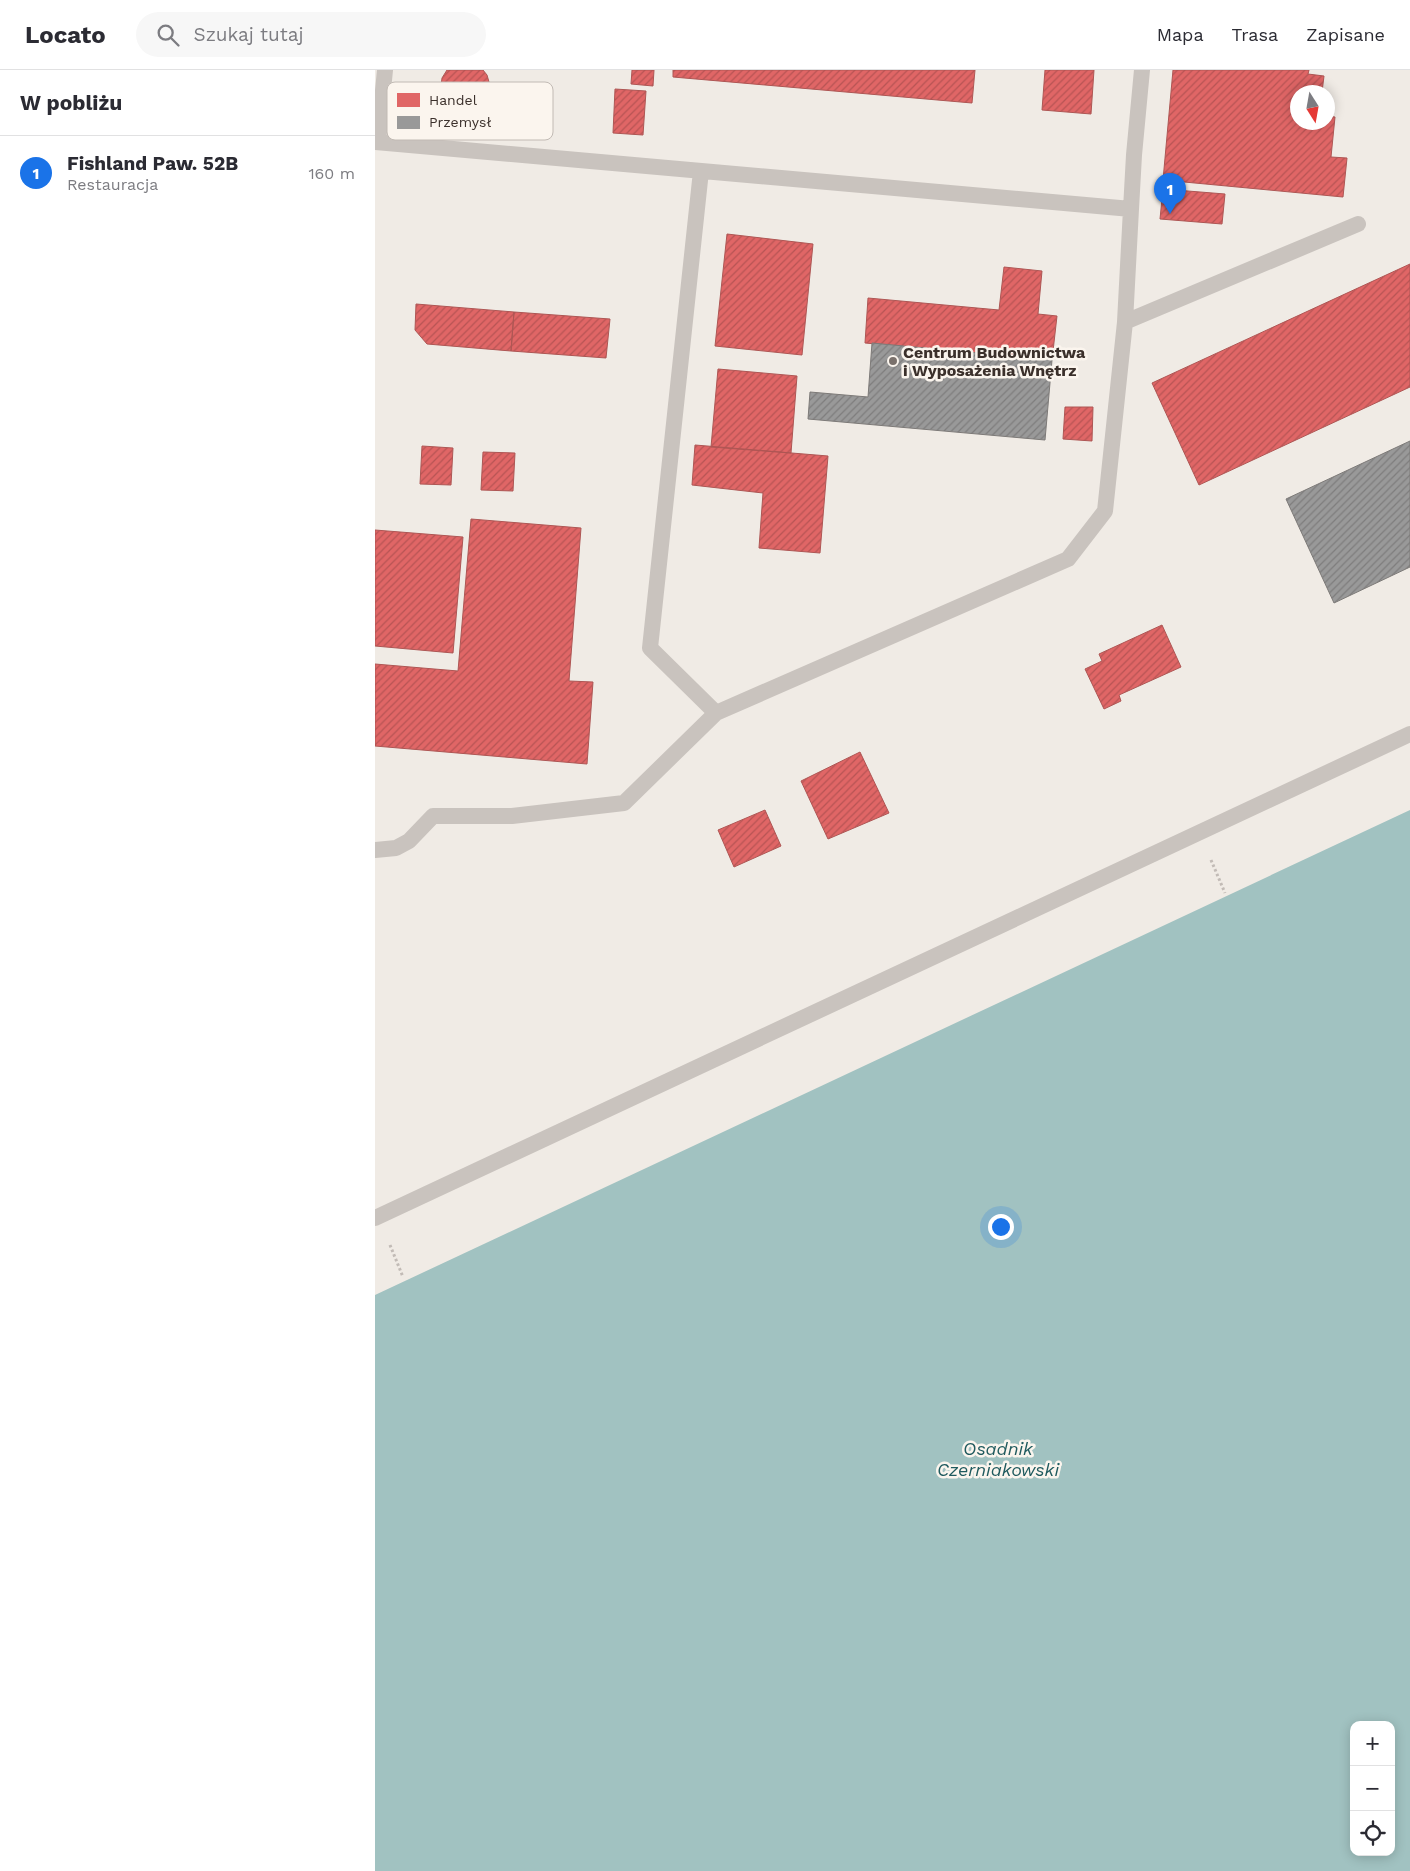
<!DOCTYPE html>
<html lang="pl">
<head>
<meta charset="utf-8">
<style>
  body { margin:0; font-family:"Work Sans",sans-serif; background:#f7f7f7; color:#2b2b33 }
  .controls { position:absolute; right:15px; bottom:15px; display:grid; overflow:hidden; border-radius:10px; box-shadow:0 2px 12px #0003 }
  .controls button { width:45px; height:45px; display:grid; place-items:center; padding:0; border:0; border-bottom:1px solid #e1e1e2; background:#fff; color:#2b2b33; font:25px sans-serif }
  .compass { position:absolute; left:915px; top:15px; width:45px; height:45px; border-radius:50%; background:#fff; box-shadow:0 2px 12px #0003; rotate:169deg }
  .you { position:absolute; left:625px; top:1156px; width:18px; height:18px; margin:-12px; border:4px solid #fff; border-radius:50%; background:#1a73e8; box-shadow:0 0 0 8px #1a73e833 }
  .badge { display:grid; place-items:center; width:32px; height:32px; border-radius:50%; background:#1a73e8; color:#fff; font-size:16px; font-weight:700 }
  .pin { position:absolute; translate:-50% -41px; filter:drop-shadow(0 1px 2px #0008) }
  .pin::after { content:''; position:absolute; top:26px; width:18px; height:15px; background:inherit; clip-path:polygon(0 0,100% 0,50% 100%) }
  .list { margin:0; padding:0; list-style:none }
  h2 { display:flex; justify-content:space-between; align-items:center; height:65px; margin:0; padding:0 20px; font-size:21px }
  h2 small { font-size:16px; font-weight:400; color:#7c7c81 }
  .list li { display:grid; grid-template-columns:32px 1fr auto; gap:15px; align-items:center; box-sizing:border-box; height:75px; padding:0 20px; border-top:1px solid #e1e1e2 }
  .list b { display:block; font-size:19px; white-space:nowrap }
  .list p { margin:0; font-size:16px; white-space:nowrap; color:#7c7c81 }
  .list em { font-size:16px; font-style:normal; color:#7c7c81 }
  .icon { flex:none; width:28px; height:28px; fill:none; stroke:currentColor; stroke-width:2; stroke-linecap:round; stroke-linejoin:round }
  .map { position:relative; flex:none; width:1035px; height:1801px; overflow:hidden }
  header { display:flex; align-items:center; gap:30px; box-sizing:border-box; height:70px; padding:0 25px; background:#fff; border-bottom:1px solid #e1e1e2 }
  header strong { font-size:24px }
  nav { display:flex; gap:28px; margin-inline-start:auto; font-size:18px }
  .search { width:350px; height:45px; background:#f7f7f7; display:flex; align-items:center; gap:12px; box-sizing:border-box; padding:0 18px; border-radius:28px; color:#7c7c81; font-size:19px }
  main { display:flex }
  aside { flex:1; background:#fff }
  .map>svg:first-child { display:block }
  .water { fill:#a1c2c1; fill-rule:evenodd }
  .shops { fill:url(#shops-hatch); stroke:#ae5654 }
  .industry { fill:url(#industry-hatch); stroke:#7d7a78 }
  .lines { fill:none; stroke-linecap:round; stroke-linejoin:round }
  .path { stroke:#c2bbb6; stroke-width:3; stroke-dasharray:2.5 2.5; stroke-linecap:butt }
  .lane { stroke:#c9c3be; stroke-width:16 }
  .poi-dot { fill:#7a716c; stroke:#fbf5ee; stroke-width:2 }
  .labels { text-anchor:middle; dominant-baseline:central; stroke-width:5; stroke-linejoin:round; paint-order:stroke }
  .poi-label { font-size:16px; font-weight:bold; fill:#3b302b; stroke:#fbf5ee; text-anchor:start }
  .water-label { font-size:18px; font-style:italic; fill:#1f5a5e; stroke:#fbf5ee }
  .key { fill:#fbf5ee; stroke:#c1bab4; stroke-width:1 }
  .key-label { font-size:14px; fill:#3b302b }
</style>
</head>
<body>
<header>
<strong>Locato</strong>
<div class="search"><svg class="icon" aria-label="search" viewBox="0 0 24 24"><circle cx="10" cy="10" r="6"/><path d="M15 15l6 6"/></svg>Szukaj tutaj</div>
<nav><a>Mapa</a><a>Trasa</a><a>Zapisane</a></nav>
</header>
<main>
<aside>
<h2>W pobliżu<small></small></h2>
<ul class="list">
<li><span class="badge">1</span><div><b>Fishland Paw. 52B</b><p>Restauracja</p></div><em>160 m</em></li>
</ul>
</aside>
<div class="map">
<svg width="1035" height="1801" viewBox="0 0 1035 1801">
  <defs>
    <pattern id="shops-hatch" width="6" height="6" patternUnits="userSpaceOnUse" patternTransform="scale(1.25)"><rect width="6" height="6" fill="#e06666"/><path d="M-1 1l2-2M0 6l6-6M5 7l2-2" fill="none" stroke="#b75454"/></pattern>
    <pattern id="industry-hatch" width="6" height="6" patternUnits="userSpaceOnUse" patternTransform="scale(1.25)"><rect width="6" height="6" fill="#999"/><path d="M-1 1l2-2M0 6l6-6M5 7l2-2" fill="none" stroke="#7e7d7d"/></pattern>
  </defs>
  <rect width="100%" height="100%" fill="#f0ebe5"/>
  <path class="water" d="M 1035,740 L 1035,1801 L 0,1801 L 0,1225 ZM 979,1655 L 1016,1655 L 1016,1782 L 979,1782 Z"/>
  <path class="shops" d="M 72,0 L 108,0 L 112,5 L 114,12 L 112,26 L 108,32 L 95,40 L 82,39 L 76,35 L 70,30 L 66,16 L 67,8 Z
    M 257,0 L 279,0 L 278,16 L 256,14 Z
    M 298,0 L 600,0 L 597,33 L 298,7 Z
    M 670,0 L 719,0 L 716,44 L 667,40 Z
    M 798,0 L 934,0 L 933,4 L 949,6 L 947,22 L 922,22 L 922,52 L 952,52 L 952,46 L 960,47 L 956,87 L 972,88 L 968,127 L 788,110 Z
    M 240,19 L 271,21 L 268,65 L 238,63 Z
    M 788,119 L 850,124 L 847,154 L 785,149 Z
    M 352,164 L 438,174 L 427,285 L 340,276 Z
    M 1035,194 L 1035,317 L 824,415 L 777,313 Z
    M 629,197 L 667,201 L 663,244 L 682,246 L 677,290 L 490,273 L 493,228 L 624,240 Z
    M 41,234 L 139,242 L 136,281 L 52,274 L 40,260 Z
    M 139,242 L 235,249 L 231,288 L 136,281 Z
    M 343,299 L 422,306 L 416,383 L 336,377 Z
    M 690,337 L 718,337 L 717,371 L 688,369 Z
    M 320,375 L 453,386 L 445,483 L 384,478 L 388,423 L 317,415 Z
    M 47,376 L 78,378 L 76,415 L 45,414 Z
    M 108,382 L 140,383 L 138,421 L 106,420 Z
    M 96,449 L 206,458 L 194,611 L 218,612 L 212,694 L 0,676 L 0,594 L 83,601 Z
    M 0,460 L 88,467 L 78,583 L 0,576 Z
    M 787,555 L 806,597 L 744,625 L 746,631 L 729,639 L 710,599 L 727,591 L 724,584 Z
    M 485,682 L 514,743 L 453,769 L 426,711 Z
    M 390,740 L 406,776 L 359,797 L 343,760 Z"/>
  <path class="industry" d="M 497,273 L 677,290 L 670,370 L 433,349 L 435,322 L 493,327 Z
    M 1035,371 L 1035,497 L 959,533 L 911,429 Z"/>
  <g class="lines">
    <path class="path" d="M 836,790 L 850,823
      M 15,1175 L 28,1207"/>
    <path class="lane" d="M 0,72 L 756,139 L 759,85 L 767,0
      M 3,72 L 10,0
      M 326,101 L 275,578 L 341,643
      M 750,252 L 756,139
      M 0,780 L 21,778 L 34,771 L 58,746 L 137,746 L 249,733 L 341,643 L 693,489 L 730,441 L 750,252 L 983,154
      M 0,1148 L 1035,664"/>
  </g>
  <circle class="poi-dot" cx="518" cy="291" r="5"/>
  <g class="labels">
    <g class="poi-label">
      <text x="528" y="282">Centrum Budownictwa<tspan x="528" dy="18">i Wyposażenia Wnętrz</tspan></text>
    </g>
    <g class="water-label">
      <text x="623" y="1378">Osadnik<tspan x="623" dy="21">Czerniakowski</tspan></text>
    </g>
  </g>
  <rect x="12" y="12" width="166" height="58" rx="8" class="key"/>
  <rect x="22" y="23" width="23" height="14" fill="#e06666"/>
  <rect x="22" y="46" width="23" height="13" fill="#999"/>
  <g class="key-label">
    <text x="54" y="35">Handel</text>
    <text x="54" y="57">Przemysł</text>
  </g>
</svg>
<div class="controls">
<button>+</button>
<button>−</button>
<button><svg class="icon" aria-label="locate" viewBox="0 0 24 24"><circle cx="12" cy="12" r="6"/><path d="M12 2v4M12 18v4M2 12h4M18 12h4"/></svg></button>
</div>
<svg class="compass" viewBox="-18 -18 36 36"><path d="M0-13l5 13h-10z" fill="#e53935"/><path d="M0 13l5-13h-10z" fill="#7c7c81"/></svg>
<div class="you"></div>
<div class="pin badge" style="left:795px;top:144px">1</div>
</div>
</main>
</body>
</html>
